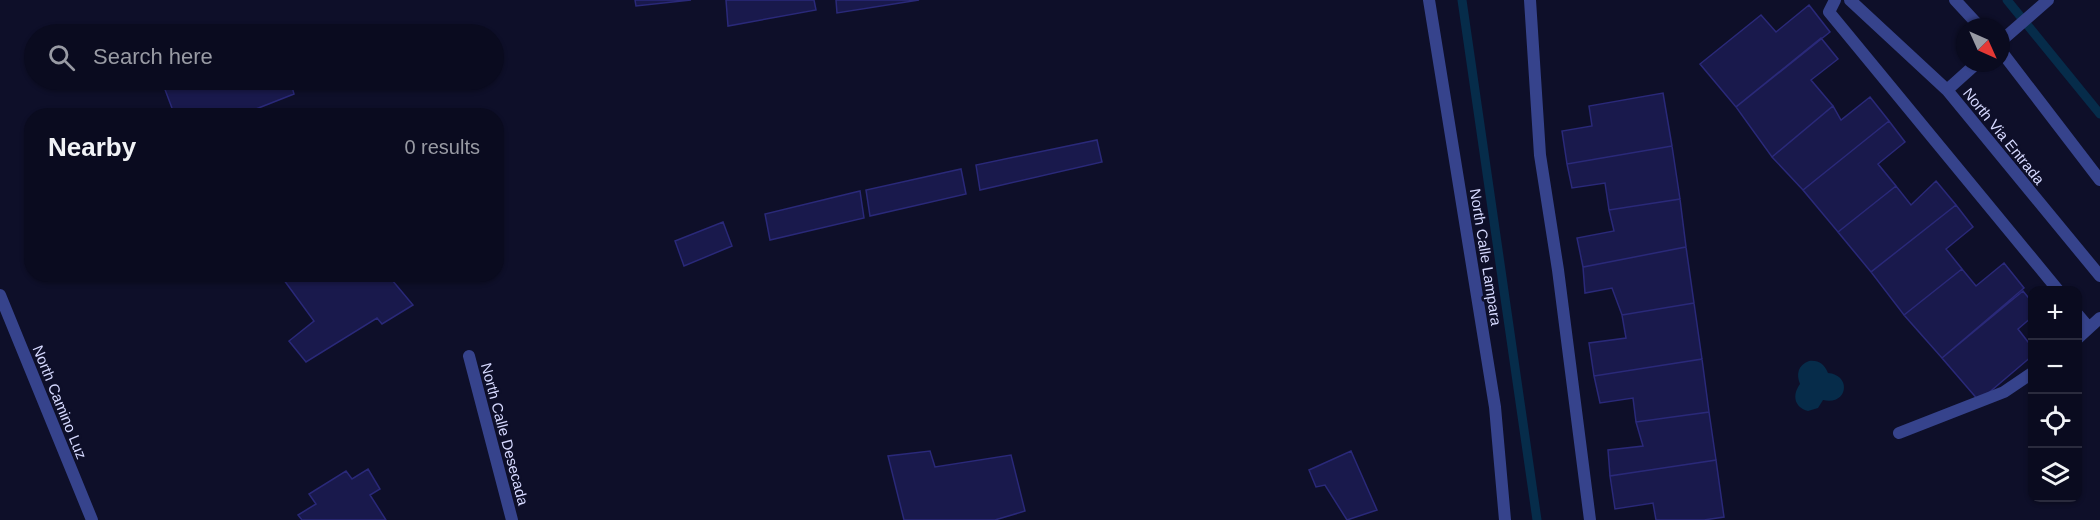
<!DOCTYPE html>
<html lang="en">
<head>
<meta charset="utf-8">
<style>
  body { margin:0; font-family:Arial,sans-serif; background:#131428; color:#f1f3f6 }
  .controls { position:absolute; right:18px; bottom:18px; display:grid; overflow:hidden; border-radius:12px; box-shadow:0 2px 4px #0004 }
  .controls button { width:54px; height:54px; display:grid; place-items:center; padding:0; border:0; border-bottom:2px solid #2a2b3d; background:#0a0b1f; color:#f1f3f6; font:30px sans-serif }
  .compass { position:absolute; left:1956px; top:18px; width:54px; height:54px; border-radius:50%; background:#0a0b1f; box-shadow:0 2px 4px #0004; rotate:135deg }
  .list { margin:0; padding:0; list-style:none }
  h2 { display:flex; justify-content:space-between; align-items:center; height:78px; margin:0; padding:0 24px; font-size:26px }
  h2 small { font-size:20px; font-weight:400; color:#999ba4 }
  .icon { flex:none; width:33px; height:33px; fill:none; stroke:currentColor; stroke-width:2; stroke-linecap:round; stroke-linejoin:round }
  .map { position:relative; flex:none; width:2100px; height:520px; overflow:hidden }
  .search { position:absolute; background:#0a0b1f; box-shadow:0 2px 4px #0004; left:24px; top:24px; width:480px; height:66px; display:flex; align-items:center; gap:15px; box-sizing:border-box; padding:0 21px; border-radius:33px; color:#999ba4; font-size:22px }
  .panel { position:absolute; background:#0a0b1f; box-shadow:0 2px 4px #0004; left:24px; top:108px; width:480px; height:174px; border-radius:24px }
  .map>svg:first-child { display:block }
  .water { fill:#062c4a }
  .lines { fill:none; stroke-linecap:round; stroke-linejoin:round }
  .stream { stroke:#062c4a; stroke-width:9 }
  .building { fill:#19194c; stroke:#2a2979; stroke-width:1.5 }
  .service { stroke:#36438c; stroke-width:12 }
  .minor { stroke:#36438c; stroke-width:12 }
  .labels { text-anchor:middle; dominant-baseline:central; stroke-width:5; stroke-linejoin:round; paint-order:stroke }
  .street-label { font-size:15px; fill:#d6d9ff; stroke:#0e0f29 }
</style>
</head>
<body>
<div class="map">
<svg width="2100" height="520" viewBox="0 0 2100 520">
  <rect width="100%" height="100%" fill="#0e0f29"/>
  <path class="water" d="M 1809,361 C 1819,360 1824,364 1828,373 C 1852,375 1848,406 1823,400 L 1818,408 L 1808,411 C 1794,407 1792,395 1800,384 C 1796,374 1798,365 1809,361 Z"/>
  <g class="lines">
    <path class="stream" d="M 1462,0 L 1537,520
      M 2007,0 L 2100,114"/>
  </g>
  <path class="building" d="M 635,0 L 691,0 L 636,6 Z
    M 726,0 L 814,0 L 816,10 L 728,26 Z
    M 836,0 L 919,0 L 837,13 Z
    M 1809,5 L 1830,32 L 1736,107 L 1700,64 L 1761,15 L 1776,32 Z
    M 1821,38 L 1838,59 L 1811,80 L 1833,106 L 1772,157 L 1736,107 Z
    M 180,80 L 290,80 L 294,94 L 256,109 L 259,116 L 175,116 L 164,87 Z
    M 1663,93 L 1672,146 L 1567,164 L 1562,131 L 1592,126 L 1589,106 Z
    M 1870,97 L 1889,121 L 1803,190 L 1772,157 L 1833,106 L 1841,120 Z
    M 1889,121 L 1905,142 L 1878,164 L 1896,186 L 1838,232 L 1803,190 Z
    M 1097,140 L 1102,162 L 980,190 L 976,165 Z
    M 1672,146 L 1680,199 L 1609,210 L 1605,183 L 1572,188 L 1567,164 Z
    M 961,169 L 966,194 L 870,216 L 866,190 Z
    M 1936,181 L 1956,205 L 1871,272 L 1838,232 L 1896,186 L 1911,205 Z
    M 860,191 L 864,218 L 770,240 L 765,214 Z
    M 1680,199 L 1686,247 L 1583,267 L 1577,238 L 1614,231 L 1609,210 Z
    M 1956,205 L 1973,227 L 1946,249 L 1962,269 L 1904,315 L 1871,272 Z
    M 723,222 L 732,246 L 684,266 L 675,241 Z
    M 1686,247 L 1694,303 L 1622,315 L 1612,288 L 1585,293 L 1583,267 Z
    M 2004,263 L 2024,288 L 1942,358 L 1904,315 L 1962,269 L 1976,286 Z
    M 283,274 L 387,274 L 413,305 L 382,324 L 377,318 L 306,362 L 289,341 L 314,321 L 281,276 Z
    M 2023,291 L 2032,302 L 2032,317 L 2018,329 L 2032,347 L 2032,356 L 1979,401 L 1942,358 Z
    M 1694,303 L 1702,359 L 1594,376 L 1589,343 L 1626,338 L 1622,315 Z
    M 1702,359 L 1709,412 L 1636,422 L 1633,398 L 1600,403 L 1594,376 Z
    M 1709,412 L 1716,460 L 1610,476 L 1608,450 L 1643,446 L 1636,422 Z
    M 930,451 L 935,467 L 1011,455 L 1025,511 L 995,520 L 904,520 L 888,456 Z
    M 1351,451 L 1377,510 L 1347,520 L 1325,485 L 1316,487 L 1309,470 Z
    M 1716,460 L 1724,517 L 1704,520 L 1656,520 L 1653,503 L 1615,509 L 1610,476 Z
    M 368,469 L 380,489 L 370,495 L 386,520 L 302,520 L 298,515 L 316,504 L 309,494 L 346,471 L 352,479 Z"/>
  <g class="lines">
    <path class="service" d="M 1835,0 L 1829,12 L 2058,290
      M 2078,315 L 2089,328
      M 2078,338 L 2100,318
      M 1899,433 L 2004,392 L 2032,373"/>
    <path class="minor" d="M 1429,0 L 1495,407 L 1505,520
      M 1530,0 L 1540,155 L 1558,270 L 1590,520
      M 1850,0 L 1947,90 L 2100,276
      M 1955,0 L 1980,27
      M 2001,41 L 2048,0
      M 2001,51 L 2100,180
      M 1947,90 L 1977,63
      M 0,295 L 92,520
      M 469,356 L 512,520"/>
  </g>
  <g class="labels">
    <g class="street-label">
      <text transform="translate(2004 136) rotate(51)">North Via Entrada</text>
      <text transform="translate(1486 257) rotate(81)">North Calle Lampara</text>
      <text transform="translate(60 402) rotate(68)">North Camino Luz</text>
      <text transform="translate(505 434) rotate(75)">North Calle Desecada</text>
    </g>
  </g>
</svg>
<div class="controls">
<button>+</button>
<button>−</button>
<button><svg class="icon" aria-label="locate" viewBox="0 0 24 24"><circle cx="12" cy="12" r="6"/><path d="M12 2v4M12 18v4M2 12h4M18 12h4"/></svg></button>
<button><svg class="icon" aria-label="layers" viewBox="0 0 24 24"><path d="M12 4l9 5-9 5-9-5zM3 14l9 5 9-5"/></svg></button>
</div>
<svg class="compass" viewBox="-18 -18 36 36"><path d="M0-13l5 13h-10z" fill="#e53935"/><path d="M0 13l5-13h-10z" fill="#999ba4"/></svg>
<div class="search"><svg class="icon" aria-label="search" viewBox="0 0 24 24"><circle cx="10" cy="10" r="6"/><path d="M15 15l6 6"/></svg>Search here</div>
<section class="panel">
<h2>Nearby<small>0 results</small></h2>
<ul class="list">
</ul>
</section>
</div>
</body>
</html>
